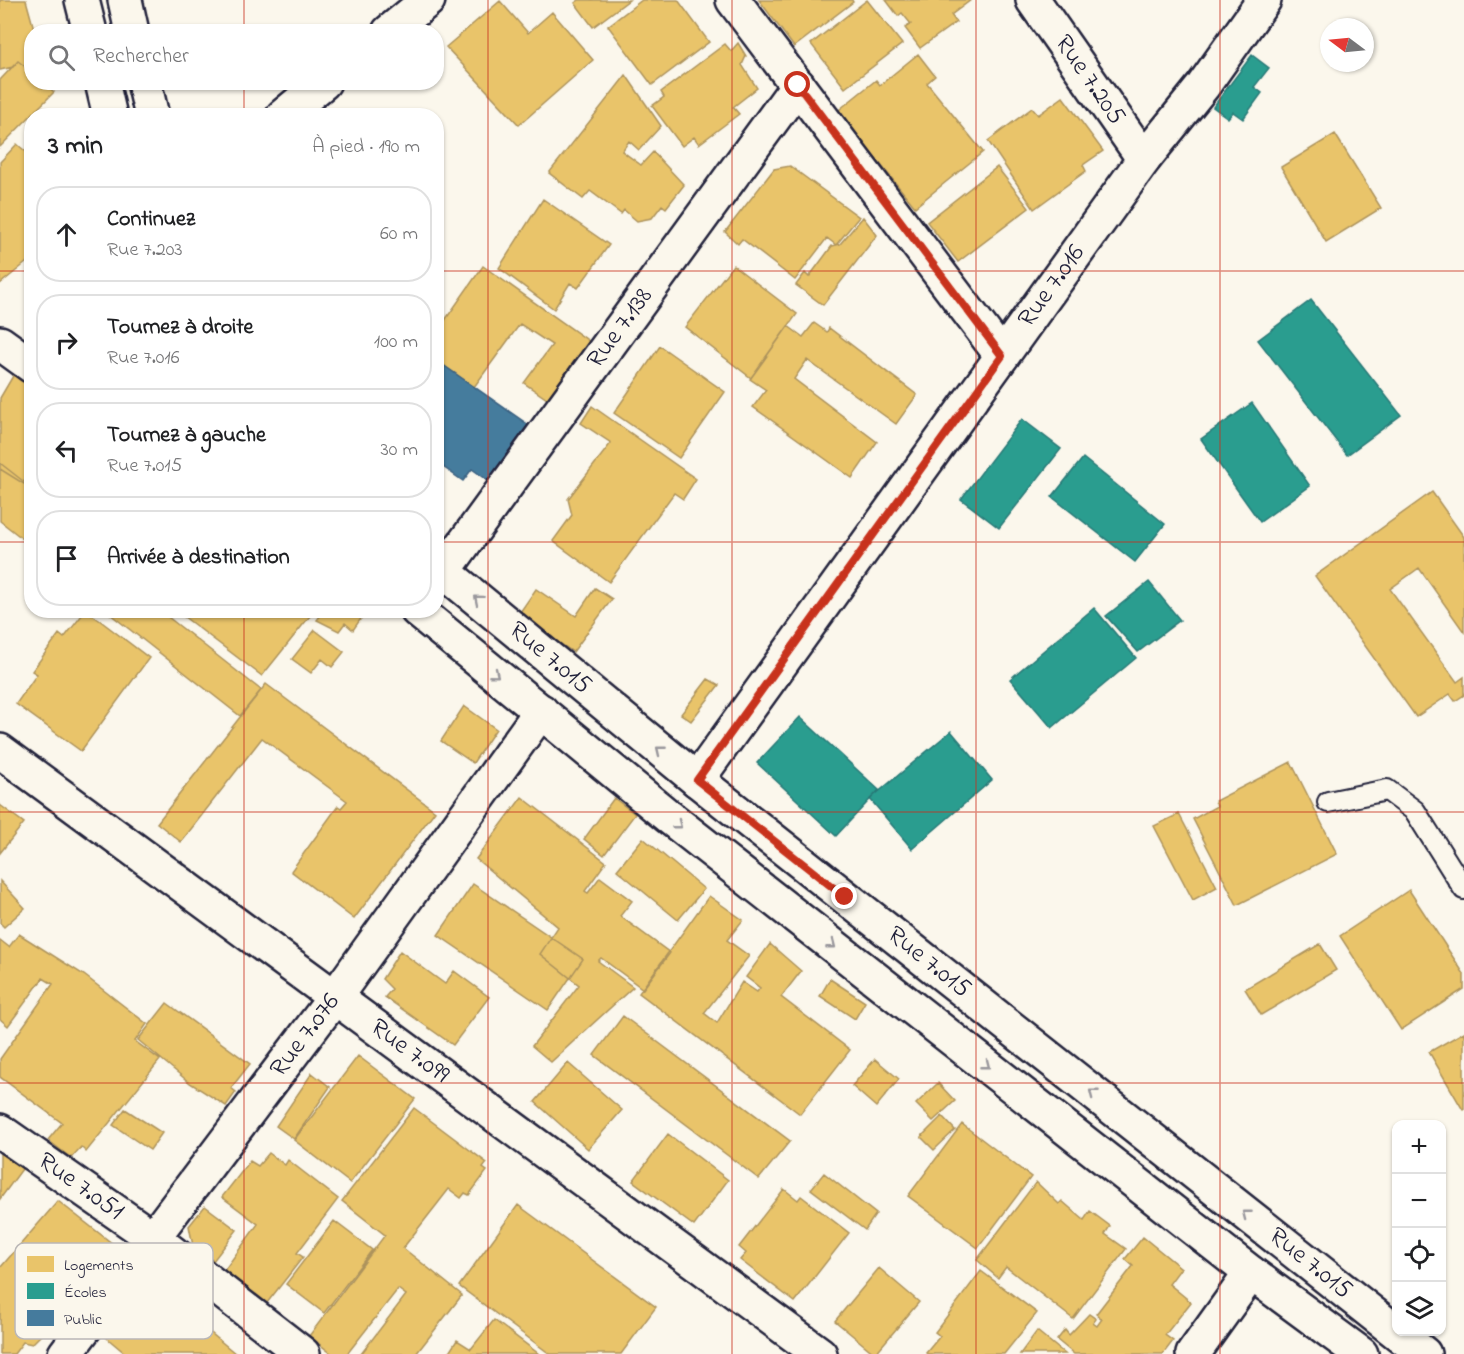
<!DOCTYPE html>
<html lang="fr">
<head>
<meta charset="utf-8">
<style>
  body { margin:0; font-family:"Indie Flower",sans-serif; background:#f2f2f2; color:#202124 }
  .controls { position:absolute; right:18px; bottom:18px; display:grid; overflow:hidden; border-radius:12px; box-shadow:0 2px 4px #0004 }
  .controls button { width:54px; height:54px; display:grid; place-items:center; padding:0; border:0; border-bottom:2px solid #e0e0e0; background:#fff; color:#202124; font:30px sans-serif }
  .compass { position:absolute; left:1320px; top:18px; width:54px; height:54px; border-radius:50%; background:#fff; box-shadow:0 2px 4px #0004; rotate:286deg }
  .stop { position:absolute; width:18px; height:18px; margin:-14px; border:4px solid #c8321e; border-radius:50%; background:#fff }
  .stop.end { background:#c8321e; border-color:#fff; box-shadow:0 2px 6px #0008 }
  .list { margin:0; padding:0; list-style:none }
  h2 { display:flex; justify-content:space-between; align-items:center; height:78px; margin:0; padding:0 24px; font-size:26px }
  h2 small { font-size:20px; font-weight:400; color:#757577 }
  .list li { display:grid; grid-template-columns:39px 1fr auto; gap:18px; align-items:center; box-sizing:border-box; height:96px; margin:0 12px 12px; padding:0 12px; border:2px solid #e0e0e0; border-radius:24px }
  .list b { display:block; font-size:22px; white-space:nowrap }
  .list p { margin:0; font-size:20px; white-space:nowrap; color:#757577 }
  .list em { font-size:20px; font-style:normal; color:#757577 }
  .icon { flex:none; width:33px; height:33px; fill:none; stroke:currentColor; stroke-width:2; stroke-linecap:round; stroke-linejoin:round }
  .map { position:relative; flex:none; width:1464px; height:1354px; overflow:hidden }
  .search { position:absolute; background:#fff; box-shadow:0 2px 4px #0004; left:24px; top:24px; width:420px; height:66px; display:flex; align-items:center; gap:15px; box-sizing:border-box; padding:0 21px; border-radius:24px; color:#757577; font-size:22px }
  .panel { position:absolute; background:#fff; box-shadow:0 2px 4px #0004; left:24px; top:108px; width:420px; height:510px; border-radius:24px }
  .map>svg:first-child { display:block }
  .homes { fill:#e9c46a; stroke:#ad935c; stroke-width:1.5 }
  .schools { fill:#2a9d8f; stroke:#287876; stroke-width:1.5 }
  .public { fill:#457b9d; stroke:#3a6080; stroke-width:1.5 }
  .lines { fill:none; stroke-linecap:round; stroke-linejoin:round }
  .lane-casing { stroke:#22223b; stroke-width:24 }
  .street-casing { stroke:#22223b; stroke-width:38 }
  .secondary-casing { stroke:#22223b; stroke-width:38 }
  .lane { stroke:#fbf7ec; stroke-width:20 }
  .street { stroke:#fbf7ec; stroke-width:33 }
  .secondary { stroke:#fbf7ec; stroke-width:33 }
  .oneway { stroke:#99979c }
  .route { stroke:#c8321e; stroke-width:8 }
  .grid { fill:none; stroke:#c8321e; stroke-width:1.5; stroke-opacity:0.55 }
  .labels { text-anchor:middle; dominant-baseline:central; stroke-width:6; stroke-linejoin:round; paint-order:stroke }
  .street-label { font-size:26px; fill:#22223b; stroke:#fbf7ec }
  .key { fill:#fbf7ec; stroke:#bab7b7; stroke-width:1.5 }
  .key-label { font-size:16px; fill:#22223b }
</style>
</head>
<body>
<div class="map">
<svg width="1464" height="1354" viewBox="0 0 1464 1354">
  <rect width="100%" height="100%" fill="#fbf7ec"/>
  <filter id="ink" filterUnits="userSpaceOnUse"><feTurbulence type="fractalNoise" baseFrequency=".0167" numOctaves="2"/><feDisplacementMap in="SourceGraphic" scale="12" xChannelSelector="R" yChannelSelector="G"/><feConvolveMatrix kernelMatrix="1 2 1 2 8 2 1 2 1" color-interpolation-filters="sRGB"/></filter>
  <g filter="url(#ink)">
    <path class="homes" d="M 0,0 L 26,0 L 34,29 L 41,27 L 42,32 L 32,32 L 32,72 L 18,61 L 13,67 L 0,70 Z
      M 579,0 L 629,0 L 593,27 L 575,3 Z
      M 642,0 L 678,0 L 709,42 L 652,85 L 608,26 Z
      M 759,0 L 852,0 L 853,2 L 794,47 Z
      M 867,0 L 902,44 L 845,88 L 811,44 Z
      M 886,0 L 971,0 L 951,15 L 956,22 L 920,48 L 905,28 L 911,24 L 902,13 L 898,16 Z
      M 500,1 L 528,33 L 552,12 L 593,60 L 519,125 L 446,47 Z
      M 738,43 L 746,56 L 742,65 L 757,88 L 733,107 L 739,114 L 699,144 L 694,137 L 682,146 L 652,106 L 664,97 L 661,92 L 725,44 L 731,51 Z
      M 918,54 L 935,76 L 927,83 L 983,152 L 915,207 L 859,138 L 851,143 L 830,117 L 876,80 L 880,85 Z
      M 18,61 L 32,72 L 32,82 L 43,82 L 54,92 L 0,147 L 0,80 Z
      M 626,75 L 661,126 L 639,150 L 629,141 L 622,151 L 641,165 L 653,152 L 684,185 L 666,208 L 662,205 L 652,218 L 637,221 L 624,210 L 621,214 L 590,191 L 583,199 L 549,173 Z
      M 1063,97 L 1103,151 L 1083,165 L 1086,171 L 1034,209 L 988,141 L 1032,108 L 1038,115 Z
      M 1335,134 L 1381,208 L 1326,242 L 1281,167 Z
      M 17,144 L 32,157 L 32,258 L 0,284 L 0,162 Z
      M 790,166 L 859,217 L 836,245 L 827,238 L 795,280 L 742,239 L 738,244 L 725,232 L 774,169 Z
      M 997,167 L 1029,208 L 958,262 L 927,222 Z
      M 543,199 L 609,245 L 578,288 L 570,283 L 554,309 L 499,268 Z
      M 863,217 L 877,235 L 823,305 L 796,285 L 805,273 L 809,277 L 832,246 L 840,244 Z
      M 733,265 L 797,314 L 751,378 L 685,327 Z
      M 483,266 L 593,344 L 550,401 L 524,383 L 552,345 L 520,324 L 474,387 L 436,360 L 436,333 Z
      M 814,323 L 827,332 L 829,328 L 917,395 L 896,424 L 807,360 L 794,379 L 877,442 L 852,478 L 753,407 L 766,390 L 750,379 L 788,326 L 803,337 Z
      M 660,346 L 725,392 L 679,458 L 614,413 Z
      M 17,369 L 32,378 L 32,472 L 24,484 L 0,469 L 0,398 Z
      M 592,406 L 696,479 L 683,499 L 674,493 L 609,582 L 553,541 L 572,515 L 568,499 L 611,443 L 581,423 Z
      M 0,463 L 32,488 L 32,546 L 0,521 Z
      M 1432,492 L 1464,537 L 1464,632 L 1419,568 L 1390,589 L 1457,682 L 1464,677 L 1464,695 L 1455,701 L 1450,694 L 1416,717 L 1315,576 Z
      M 595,588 L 612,599 L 573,652 L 518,615 L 536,589 L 576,616 Z
      M 86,610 L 149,658 L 81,751 L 16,704 L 37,674 L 32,671 L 59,634 L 64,638 Z
      M 105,610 L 159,610 L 261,690 L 240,716 Z
      M 175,610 L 303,610 L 310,616 L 262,676 Z
      M 325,610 L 367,610 L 353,630 L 345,623 L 339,631 L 317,620 Z
      M 315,630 L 344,652 L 332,667 L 322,659 L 311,673 L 292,659 Z
      M 708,679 L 719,685 L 691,721 L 681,714 Z
      M 266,684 L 435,811 L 354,919 L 291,871 L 338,806 L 341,808 L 347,801 L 262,738 L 181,842 L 157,823 Z
      M 464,706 L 496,729 L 473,763 L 441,741 Z
      M 1291,762 L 1337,854 L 1237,905 L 1193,819 L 1217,806 L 1215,801 Z
      M 522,797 L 606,862 L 585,891 L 588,893 L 600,877 L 632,901 L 620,916 L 670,953 L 643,989 L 601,958 L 598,961 L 633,987 L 551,1062 L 532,1046 L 579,985 L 540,954 L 558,927 L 476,859 Z
      M 614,798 L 635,814 L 604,855 L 584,839 Z
      M 0,805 L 24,823 L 0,853 Z
      M 1179,814 L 1217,887 L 1193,900 L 1154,826 Z
      M 643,838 L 704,889 L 678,920 L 617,870 Z
      M 0,881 L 25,908 L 4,927 L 0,923 Z
      M 473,884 L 583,959 L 548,1010 L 438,935 Z
      M 1409,890 L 1464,974 L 1464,989 L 1401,1030 L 1340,936 Z
      M 709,896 L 743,920 L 727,940 L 749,956 L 704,1013 L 717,1023 L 742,982 L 757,992 L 760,988 L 746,977 L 770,944 L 801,971 L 781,997 L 850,1050 L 800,1114 L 639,993 Z
      M 19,934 L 84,975 L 147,1024 L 135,1041 L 160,1060 L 86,1152 L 81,1147 L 71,1158 L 48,1140 L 62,1123 L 0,1077 L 0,1059 L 53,984 L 43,978 L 8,1026 L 0,1019 L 0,940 L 9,947 Z
      M 1320,944 L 1336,970 L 1261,1015 L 1245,989 Z
      M 400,951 L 445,984 L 454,971 L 489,997 L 453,1045 L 385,997 L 392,989 L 382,979 Z
      M 830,979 L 865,1002 L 855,1019 L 820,996 Z
      M 167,1003 L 250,1064 L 231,1088 L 236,1092 L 226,1106 L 190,1083 L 138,1040 Z
      M 623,1016 L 790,1141 L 759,1179 L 594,1055 Z
      M 1464,1032 L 1464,1110 L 1463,1110 L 1429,1052 Z
      M 358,1056 L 415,1099 L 350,1183 L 294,1140 Z
      M 875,1059 L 899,1079 L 876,1107 L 852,1086 Z
      M 568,1063 L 622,1110 L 588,1149 L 535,1102 Z
      M 312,1073 L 330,1087 L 294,1139 L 276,1126 Z
      M 938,1083 L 955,1101 L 933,1121 L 916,1104 Z
      M 414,1108 L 487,1163 L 483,1168 L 487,1171 L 469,1195 L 465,1193 L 461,1198 L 449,1189 L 403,1248 L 462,1295 L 416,1354 L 361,1354 L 406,1295 L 398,1289 L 347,1354 L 332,1354 L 309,1336 L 385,1235 L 342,1201 Z
      M 125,1109 L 162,1133 L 150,1150 L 113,1125 Z
      M 942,1116 L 955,1130 L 934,1150 L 921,1137 Z
      M 962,1124 L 1031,1177 L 978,1248 L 908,1196 Z
      M 668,1134 L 728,1180 L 694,1226 L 633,1181 Z
      M 0,1142 L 28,1161 L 0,1199 Z
      M 269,1153 L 285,1165 L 288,1160 L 338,1199 L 297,1253 L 303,1257 L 263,1308 L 220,1276 L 258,1224 L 222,1197 L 250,1161 L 258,1166 Z
      M 824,1173 L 876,1214 L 865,1230 L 811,1189 Z
      M 1036,1182 L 1059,1204 L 1062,1201 L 1084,1220 L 1090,1211 L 1110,1226 L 1105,1234 L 1126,1249 L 1073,1319 L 1006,1267 L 998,1278 L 977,1260 Z
      M 784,1189 L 798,1200 L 801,1196 L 849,1233 L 795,1302 L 740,1260 L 746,1253 L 739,1247 Z
      M 58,1201 L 118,1248 L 99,1275 L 90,1268 L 46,1322 L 51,1325 L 32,1344 L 23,1342 L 14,1354 L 0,1354 L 0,1268 Z
      M 518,1205 L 656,1307 L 621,1354 L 550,1354 L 459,1286 Z
      M 205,1206 L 237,1230 L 206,1270 L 196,1261 L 189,1226 Z
      M 334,1221 L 372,1250 L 324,1313 L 286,1284 Z
      M 1143,1237 L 1181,1268 L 1169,1284 L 1191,1302 L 1165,1335 L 1173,1341 L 1163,1354 L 1074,1354 L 1057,1340 L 1065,1330 L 1069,1335 L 1089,1314 L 1096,1319 L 1093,1323 L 1097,1326 L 1102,1319 L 1096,1314 L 1133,1266 L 1125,1259 Z
      M 879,1268 L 919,1302 L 875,1354 L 835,1321 Z
      M 981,1271 L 1037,1313 L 1004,1354 L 927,1354 L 926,1353 L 940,1336 L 935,1332 Z
      M 146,1279 L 236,1354 L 126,1354 L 101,1333 Z
      M 494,1320 L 539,1354 L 448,1354 L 457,1340 L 471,1349 Z
      M 1037,1331 L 1065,1354 L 1020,1354 Z"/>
    <path class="schools" d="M 1252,55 L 1269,68 L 1254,87 L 1262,93 L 1243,119 L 1233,112 L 1228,118 L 1213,107 Z
      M 1311,300 L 1401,415 L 1347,455 L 1258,340 Z
      M 1252,403 L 1310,486 L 1260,522 L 1201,439 Z
      M 1022,419 L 1061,449 L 999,528 L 961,499 Z
      M 1083,458 L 1165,524 L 1135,562 L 1052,497 Z
      M 1149,582 L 1180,620 L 1138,652 L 1106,616 Z
      M 1094,608 L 1136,658 L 1052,728 L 1010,679 Z
      M 800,717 L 879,790 L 836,836 L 757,763 Z
      M 951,731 L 992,780 L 912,849 L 870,799 Z"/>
    <path class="public" d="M 436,360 L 533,428 L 493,484 L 472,469 L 463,481 L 436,462 Z"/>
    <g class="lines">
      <g class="lane-casing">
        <path id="lane" d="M 1328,802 L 1387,790 L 1415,811 L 1464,889"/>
      </g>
      <g class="street-casing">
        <g id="street">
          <path d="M 733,0 L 1002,356"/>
          <path id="s1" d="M 1033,0 L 1144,159"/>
          <path d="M 389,32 L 428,0"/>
          <path d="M 283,116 L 324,82"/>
          <path d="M 0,343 L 32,366"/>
          <path id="s2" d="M 444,571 L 798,85"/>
          <path id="s3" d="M 0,751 L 820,1354"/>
          <path id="s4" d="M 697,780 L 1144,159 L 1203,86 L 1264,0"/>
          <path id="s5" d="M 0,1131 L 152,1237 L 303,1354"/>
          <path id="s6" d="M 65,1354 L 335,997 L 541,711"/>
          <path d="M 1193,1354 L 1251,1273"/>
        </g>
      </g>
      <g class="secondary-casing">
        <g id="secondary">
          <path d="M 82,0 L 90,32"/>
          <path d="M 125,0 L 132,32"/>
          <path d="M 102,82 L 110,116"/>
          <path d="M 144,82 L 152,116"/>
          <path id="s7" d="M 436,565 L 697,780 L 1424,1354"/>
          <path d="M 417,610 L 669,817 L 1251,1273 L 1361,1354"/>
        </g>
      </g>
      <use href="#lane" class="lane"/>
      <use href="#street" class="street"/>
      <use href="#secondary" class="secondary"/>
    </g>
    <defs><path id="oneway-chevron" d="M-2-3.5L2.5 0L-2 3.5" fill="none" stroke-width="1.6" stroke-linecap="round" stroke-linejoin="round" transform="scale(1.5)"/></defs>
    <g class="oneway">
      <use href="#oneway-chevron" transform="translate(478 599) rotate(-140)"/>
      <use href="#oneway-chevron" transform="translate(495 674) rotate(39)"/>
      <use href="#oneway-chevron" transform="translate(660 750) rotate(-141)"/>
      <use href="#oneway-chevron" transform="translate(678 825) rotate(38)"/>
      <use href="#oneway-chevron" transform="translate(832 945) rotate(38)"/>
      <use href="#oneway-chevron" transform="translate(986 1065) rotate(38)"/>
      <use href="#oneway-chevron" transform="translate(1093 1093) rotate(-142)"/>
      <use href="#oneway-chevron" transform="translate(1246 1214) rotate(-142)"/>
    </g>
  </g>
  <g class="lines" filter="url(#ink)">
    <path class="route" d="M 798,85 L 1002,356 L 697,780 L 845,897"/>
  </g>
  <path class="grid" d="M 244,0 L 244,32M 488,0 L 488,1354M 732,0 L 732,1354M 976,0 L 976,1354M 1220,0 L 1220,1354M 244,82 L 244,116M 0,271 L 32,271M 436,271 L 1464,271M 0,542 L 32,542M 436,542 L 1464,542M 244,610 L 244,1354M 0,812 L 1464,812M 0,1083 L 1464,1083"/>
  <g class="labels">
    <g class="street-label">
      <text stroke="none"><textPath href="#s1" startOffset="98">Rue 7.205</textPath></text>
      <text stroke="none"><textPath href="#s4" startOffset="608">Rue 7.016</textPath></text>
      <text stroke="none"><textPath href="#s2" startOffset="300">Rue 7.138</textPath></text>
      <text stroke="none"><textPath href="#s7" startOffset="147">Rue 7.015</textPath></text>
      <text stroke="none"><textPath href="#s7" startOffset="633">Rue 7.015</textPath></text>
      <text stroke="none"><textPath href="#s6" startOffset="399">Rue 7.076</textPath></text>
      <text stroke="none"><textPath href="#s3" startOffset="508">Rue 7.099</textPath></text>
      <text stroke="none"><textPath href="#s5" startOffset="98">Rue 7.051</textPath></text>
      <text stroke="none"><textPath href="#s7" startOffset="1119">Rue 7.015</textPath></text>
    </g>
  </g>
  <rect x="15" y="1243" width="198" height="96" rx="9" class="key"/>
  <rect x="27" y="1256" width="27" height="16" fill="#e9c46a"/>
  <rect x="27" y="1283" width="27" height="16" fill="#2a9d8f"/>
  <rect x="27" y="1310" width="27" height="16" fill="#457b9d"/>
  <g class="key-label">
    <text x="64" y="1270">Logements</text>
    <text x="64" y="1297">Écoles</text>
    <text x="64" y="1324">Public</text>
  </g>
</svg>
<div class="controls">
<button>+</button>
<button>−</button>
<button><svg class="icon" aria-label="locate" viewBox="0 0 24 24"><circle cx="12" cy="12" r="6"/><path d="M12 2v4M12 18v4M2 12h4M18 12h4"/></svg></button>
<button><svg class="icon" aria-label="layers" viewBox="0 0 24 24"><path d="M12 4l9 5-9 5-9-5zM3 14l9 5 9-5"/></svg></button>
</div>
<svg class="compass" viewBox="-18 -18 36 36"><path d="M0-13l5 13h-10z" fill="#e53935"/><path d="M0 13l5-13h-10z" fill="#757577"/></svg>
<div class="stop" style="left:798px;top:85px"></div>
<div class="stop end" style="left:845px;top:897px"></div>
<div class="search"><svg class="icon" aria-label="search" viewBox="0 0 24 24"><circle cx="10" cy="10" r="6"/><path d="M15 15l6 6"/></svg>Rechercher</div>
<section class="panel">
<h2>3 min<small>À pied · 190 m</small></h2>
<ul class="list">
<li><svg class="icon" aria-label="ahead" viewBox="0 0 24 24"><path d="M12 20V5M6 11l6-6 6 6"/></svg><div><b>Continuez</b><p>Rue 7.203</p></div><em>60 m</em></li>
<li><svg class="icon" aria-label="right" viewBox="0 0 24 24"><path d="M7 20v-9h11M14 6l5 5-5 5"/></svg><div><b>Tournez à droite</b><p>Rue 7.016</p></div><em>100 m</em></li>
<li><svg class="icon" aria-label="left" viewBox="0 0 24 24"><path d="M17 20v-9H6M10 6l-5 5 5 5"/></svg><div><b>Tournez à gauche</b><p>Rue 7.015</p></div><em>30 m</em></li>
<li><svg class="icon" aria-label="arrive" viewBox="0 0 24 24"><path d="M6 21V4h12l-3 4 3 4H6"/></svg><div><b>Arrivée à destination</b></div></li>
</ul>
</section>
</div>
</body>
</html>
